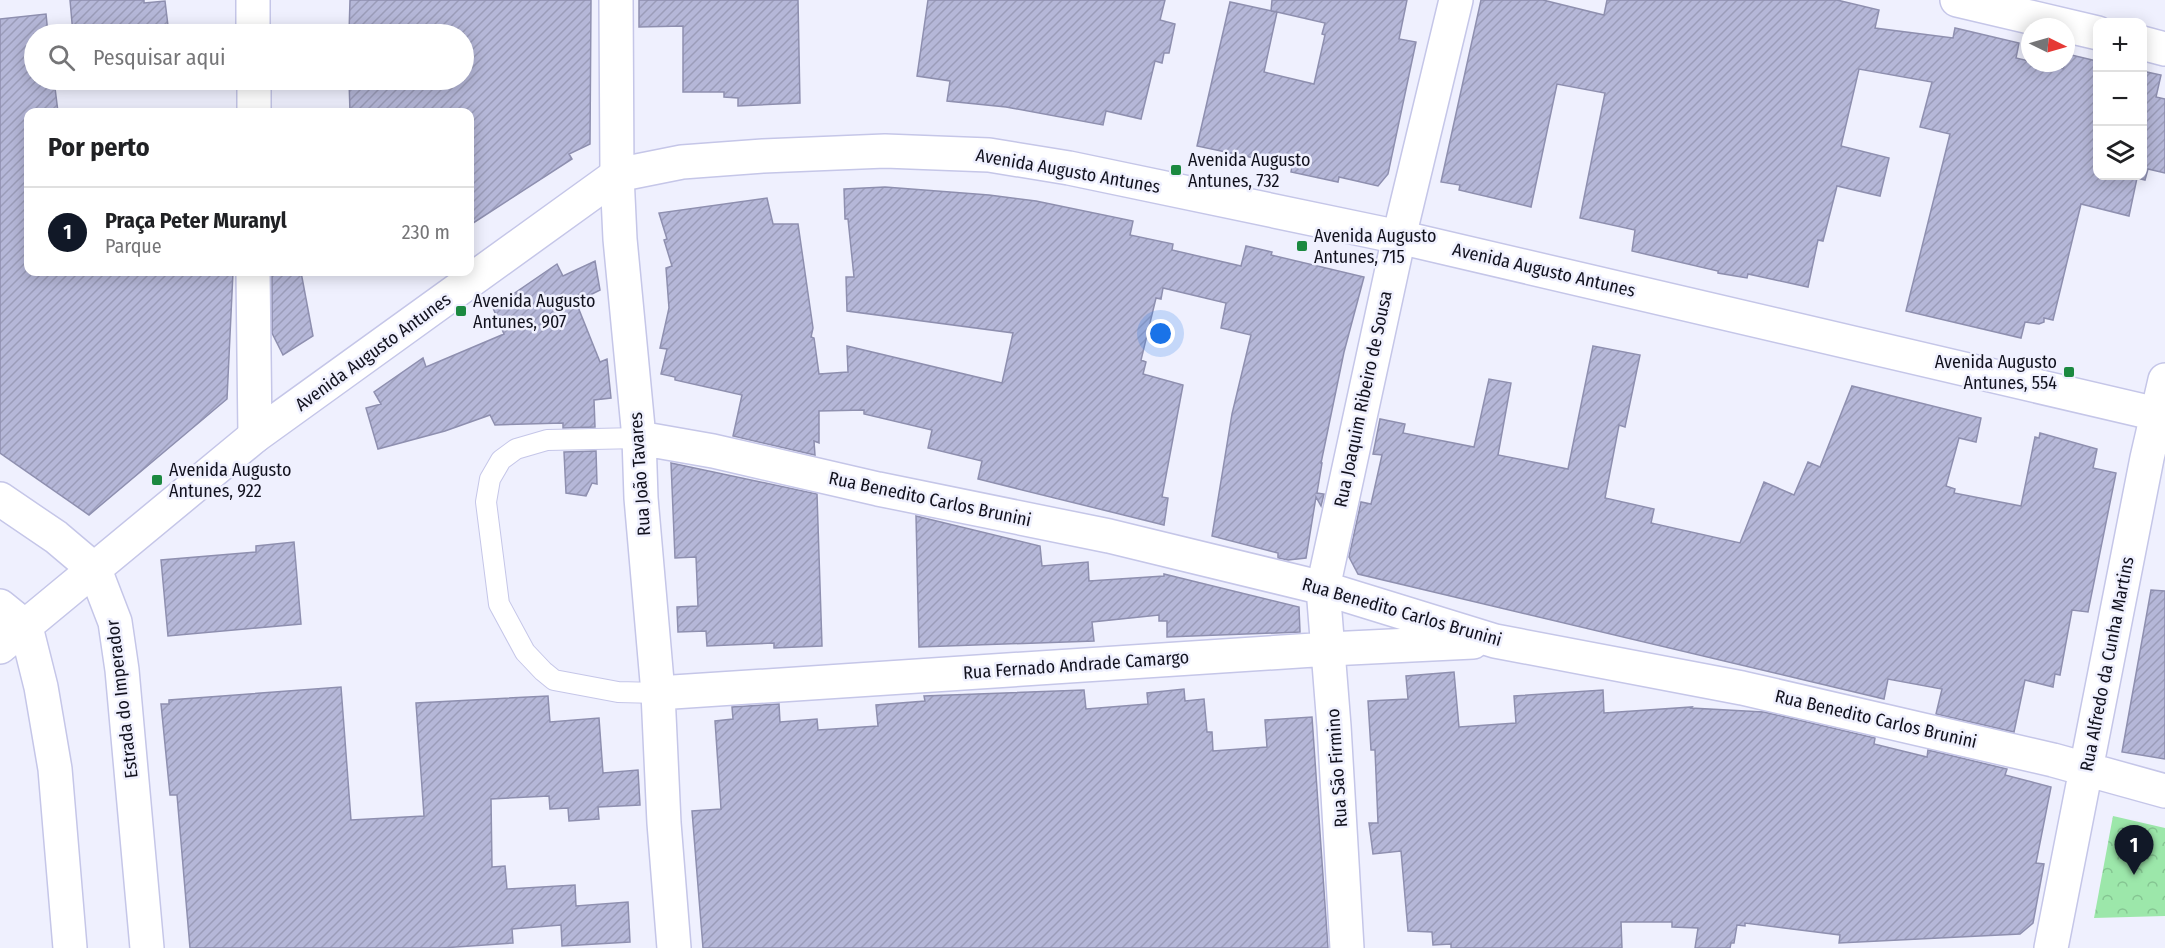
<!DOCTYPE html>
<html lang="pt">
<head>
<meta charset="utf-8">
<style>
  body { margin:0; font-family:"Fira Sans Condensed",sans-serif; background:#f6f6f6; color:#202124 }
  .controls { position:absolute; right:18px; top:18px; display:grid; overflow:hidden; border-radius:12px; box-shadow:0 3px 15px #0003 }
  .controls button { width:54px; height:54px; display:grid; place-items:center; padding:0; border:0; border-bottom:2px solid #e0e0e0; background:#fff; color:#202124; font:30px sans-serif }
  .compass { position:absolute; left:2021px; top:18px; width:54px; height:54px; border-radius:50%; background:#fff; box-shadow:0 3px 15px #0003; rotate:95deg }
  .you { position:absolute; left:1161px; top:334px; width:21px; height:21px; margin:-15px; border:4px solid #fff; border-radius:50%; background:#1a73e8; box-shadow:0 0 0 9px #1a73e833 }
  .badge { display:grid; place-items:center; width:39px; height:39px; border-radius:50%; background:#111827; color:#fff; font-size:20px; font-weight:700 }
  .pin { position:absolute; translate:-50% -50px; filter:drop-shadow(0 2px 3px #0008) }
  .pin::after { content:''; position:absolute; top:32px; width:21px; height:18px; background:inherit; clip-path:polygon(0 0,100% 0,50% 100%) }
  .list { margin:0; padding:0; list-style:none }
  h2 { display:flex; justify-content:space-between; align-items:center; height:78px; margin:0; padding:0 24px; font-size:26px }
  h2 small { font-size:20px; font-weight:400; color:#757577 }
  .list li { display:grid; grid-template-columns:39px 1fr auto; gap:18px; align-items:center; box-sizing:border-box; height:90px; padding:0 24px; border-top:2px solid #e0e0e0 }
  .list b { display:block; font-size:22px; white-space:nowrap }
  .list p { margin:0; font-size:20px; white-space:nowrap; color:#757577 }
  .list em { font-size:20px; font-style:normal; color:#757577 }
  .icon { flex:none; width:33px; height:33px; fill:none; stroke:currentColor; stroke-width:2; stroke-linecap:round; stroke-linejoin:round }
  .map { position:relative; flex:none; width:2165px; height:948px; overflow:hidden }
  .search { position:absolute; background:#fff; box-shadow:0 3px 15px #0003; left:24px; top:24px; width:450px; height:66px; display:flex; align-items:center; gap:15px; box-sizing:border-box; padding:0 21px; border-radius:33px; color:#757577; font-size:22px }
  .panel { position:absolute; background:#fff; box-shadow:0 3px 15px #0003; left:24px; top:108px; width:450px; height:168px; border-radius:12px }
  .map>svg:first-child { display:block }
  .park { fill:url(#park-crowns) }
  .building { fill:url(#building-hatch); stroke:#8e8faf; stroke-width:1.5; fill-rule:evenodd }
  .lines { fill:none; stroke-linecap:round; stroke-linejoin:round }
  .lane-casing { stroke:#c5c6e8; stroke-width:22 }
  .street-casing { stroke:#c5c6e8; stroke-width:36 }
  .secondary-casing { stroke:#c5c6e8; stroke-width:36 }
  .lane { stroke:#fff; stroke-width:20 }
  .street { stroke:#fff; stroke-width:33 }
  .secondary { stroke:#fff; stroke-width:33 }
  .poi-dot { fill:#1b8940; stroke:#eff0fe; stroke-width:2 }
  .labels { text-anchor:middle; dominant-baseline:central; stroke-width:5; stroke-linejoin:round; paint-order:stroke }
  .poi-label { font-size:18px; fill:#12121e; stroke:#eff0fe; text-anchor:start }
  .street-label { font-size:18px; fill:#12121e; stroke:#eff0fe }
</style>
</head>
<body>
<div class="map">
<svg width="2165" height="948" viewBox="0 0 2165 948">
  <defs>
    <pattern id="park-crowns" width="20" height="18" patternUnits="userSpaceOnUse" patternTransform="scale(1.5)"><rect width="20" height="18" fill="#9ce7aa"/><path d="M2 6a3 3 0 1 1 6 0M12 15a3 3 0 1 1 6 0" fill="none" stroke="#85c592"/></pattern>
    <pattern id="building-hatch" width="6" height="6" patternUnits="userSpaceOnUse" patternTransform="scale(1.5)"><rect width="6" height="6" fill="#b5b7d8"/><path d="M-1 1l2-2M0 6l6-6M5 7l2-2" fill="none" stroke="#9b9cb9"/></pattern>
  </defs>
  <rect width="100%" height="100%" fill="#eff0fe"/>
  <path class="park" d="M 2113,816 L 2165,828 L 2165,916 L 2094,918 Z"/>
  <path class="building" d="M 70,0 L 144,0 L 144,3 L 165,1 L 169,34 L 73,34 Z
    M 350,0 L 591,0 L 590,144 L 569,154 L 572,159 L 470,225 L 470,112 L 350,112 L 349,80 L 464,80 L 464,34 L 349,34 Z
    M 639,0 L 798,0 L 800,103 L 738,106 L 738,98 L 724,97 L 724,92 L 683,92 L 683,26 L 639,27 Z
    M 928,0 L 1165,0 L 1160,20 L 1175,24 L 1169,53 L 1164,53 L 1162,63 L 1155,61 L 1141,119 L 1106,111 L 1103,125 L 1006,107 L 947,101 L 950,81 L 917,76 Z
    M 1272,0 L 1407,0 L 1399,39 L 1416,42 L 1388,174 L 1378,186 L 1339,177 L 1338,182 L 1291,172 L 1292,166 L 1197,146 L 1230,2 L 1277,12 L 1271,11 ZM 1277,12 L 1325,23 L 1322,34 L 1325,35 L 1314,84 L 1264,72 Z
    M 1481,0 L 1543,0 L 1604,15 L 1607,0 L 1837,0 L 1879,10 L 1875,28 L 1953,38 L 1955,28 L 2019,43 L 2016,58 L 2063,69 L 2066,63 L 2067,54 L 2097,61 L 2097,176 L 2142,176 L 2142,71 L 2161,75 L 2156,97 L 2165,99 L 2165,173 L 2148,169 L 2145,180 L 2137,178 L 2129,216 L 2081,204 L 2053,320 L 2044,318 L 2044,322 L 2039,324 L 2025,322 L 2021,338 L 1906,311 L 1950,134 L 1920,127 L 1932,82 L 1859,69 L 1841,146 L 1889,158 L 1880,196 L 1837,186 L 1823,241 L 1818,240 L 1808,287 L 1748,274 L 1747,278 L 1718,273 L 1718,271 L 1632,251 L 1635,230 L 1580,218 L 1605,93 L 1557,84 L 1531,207 L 1459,190 L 1460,185 L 1441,182 Z
    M 46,14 L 48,34 L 34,34 L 34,80 L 54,80 L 58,112 L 28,112 L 28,272 L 233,272 L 227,399 L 89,515 L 0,453 L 0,19 Z
    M 885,187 L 989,195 L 1036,201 L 1133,221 L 1130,235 L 1173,244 L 1172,250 L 1241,266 L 1246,246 L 1272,252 L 1271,255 L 1364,277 L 1344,352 L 1321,463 L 1322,463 L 1317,493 L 1324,494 L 1321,506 L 1316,497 L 1306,558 L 1288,560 L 1278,558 L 1278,553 L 1212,536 L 1232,414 L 1251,335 L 1221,328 L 1226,303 L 1163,288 L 1161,299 L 1156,298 L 1141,360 L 1146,362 L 1143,374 L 1183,385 L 1162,497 L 1168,498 L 1164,525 L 978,479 L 982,461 L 928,448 L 932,430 L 864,414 L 864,410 L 819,411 L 819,443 L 814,441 L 815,455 L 733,436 L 742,395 L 675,380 L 675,377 L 661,374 L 667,349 L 660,348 L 669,308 L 666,268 L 672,266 L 664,240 L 667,239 L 659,213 L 767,198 L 773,224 L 798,224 L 813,328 L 811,337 L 814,338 L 819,374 L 848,372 L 847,346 L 1002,383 L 1013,333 L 847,311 L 846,277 L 854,277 L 848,219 L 845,219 L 844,189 Z
    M 595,261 L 600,290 L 576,302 L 600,362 L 607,359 L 611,398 L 594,400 L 595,427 L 563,428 L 563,423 L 495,425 L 490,415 L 445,431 L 378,449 L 366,408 L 381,404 L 374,392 L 423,358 L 426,367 L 504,334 L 493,308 L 557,264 L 563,276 Z
    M 272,272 L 301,272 L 313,336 L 283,355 L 272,333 Z
    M 1593,346 L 1640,355 L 1625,427 L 1619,425 L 1605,498 L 1654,509 L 1651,523 L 1740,543 L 1764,482 L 1794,495 L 1808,462 L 1820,467 L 1852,386 L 1981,418 L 1976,442 L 1959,438 L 1946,486 L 1955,489 L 1954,493 L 2021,506 L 2035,437 L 2039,438 L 2040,433 L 2097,449 L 2093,468 L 2116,473 L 2088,612 L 2072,610 L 2060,675 L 2055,674 L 2053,687 L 2025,680 L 2014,732 L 1936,714 L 1942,689 L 1888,679 L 1884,699 L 1358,574 L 1349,557 L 1361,502 L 1371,504 L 1382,455 L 1373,454 L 1380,419 L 1405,424 L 1403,433 L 1474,447 L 1489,379 L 1511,383 L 1498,455 L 1568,469 Z
    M 596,451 L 597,484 L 592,483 L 586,496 L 566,493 L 564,452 Z
    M 671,463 L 817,494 L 822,646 L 774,648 L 774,643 L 707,646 L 706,631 L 678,632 L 677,607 L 698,606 L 696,557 L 675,558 Z
    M 916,516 L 1040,546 L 1042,566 L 1088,562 L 1089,581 L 1164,576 L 1164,574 L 1299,607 L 1300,632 L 1167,637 L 1167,621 L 1159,621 L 1159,615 L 1092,622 L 1094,641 L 919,647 Z
    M 294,542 L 301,624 L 168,636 L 161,560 L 256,552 L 256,546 Z
    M 2151,590 L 2165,591 L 2165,759 L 2122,752 Z
    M 1454,672 L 1459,727 L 1516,723 L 1514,696 L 1603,690 L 1604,713 L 1692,707 L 1691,708 L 1764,712 L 1875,738 L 1874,744 L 1927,757 L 1928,750 L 2007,769 L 2005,775 L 2051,787 L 2036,863 L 2044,864 L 2033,923 L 2020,934 L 1839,943 L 1840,935 L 1745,923 L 1745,926 L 1737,925 L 1734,943 L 1731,943 L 1730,948 L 1695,948 L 1698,928 L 1672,927 L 1672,922 L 1621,922 L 1622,948 L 1451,948 L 1451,944 L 1433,945 L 1432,932 L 1408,931 L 1401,851 L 1373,854 L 1369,823 L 1378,823 L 1375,750 L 1371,750 L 1368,701 L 1408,699 L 1406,676 Z
    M 341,687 L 351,820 L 424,816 L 416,703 L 548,696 L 550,722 L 599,718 L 603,773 L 638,770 L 640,805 L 598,807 L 599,819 L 569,821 L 568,808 L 550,809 L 549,796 L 491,799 L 492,867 L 505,866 L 507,889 L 575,885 L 576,906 L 628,902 L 630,942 L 562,946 L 561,925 L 512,929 L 513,943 L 442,948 L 190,948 L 177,795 L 170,795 L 161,704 L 169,704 L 169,700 Z
    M 1184,689 L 1185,701 L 1204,699 L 1207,732 L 1212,732 L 1213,751 L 1267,747 L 1265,720 L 1312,717 L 1328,948 L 703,948 L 692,811 L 721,809 L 715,721 L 733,719 L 732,707 L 779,704 L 780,722 L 817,719 L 818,730 L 878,726 L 876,705 L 925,701 L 924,696 L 1084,690 L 1086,709 L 1148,704 L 1147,693 Z"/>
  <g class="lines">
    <g class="lane-casing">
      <path id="lane" d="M 639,438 L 547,440 L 516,449 L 501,460 L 490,479 L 486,502 L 499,604 L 525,652 L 543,671 L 554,680 L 618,692 L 658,693"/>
    </g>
    <g class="street-casing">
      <path id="street" d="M 253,0 L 253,34
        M 616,0 L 617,175 L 620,239 L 639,438 L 641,498 L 658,693 L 664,823 L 674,948
        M 1957,0 L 2098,33
        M 2142,43 L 2165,49
        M 254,112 L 254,80
        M 253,272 L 255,436
        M 639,438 L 713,451 L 878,489 L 1109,536 L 1323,588 L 1495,641 L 1742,688 L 2053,760 L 2165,791
        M 658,693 L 1329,649 L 1473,642
        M 1347,948 L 1334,726 L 1323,588 L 1399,237 L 1456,0
        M 2051,948 L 2147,458 L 2165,380"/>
    </g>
    <g class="secondary-casing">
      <path id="secondary" d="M 0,499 L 56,537 L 95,570 L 115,622 L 122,670 L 147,948
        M 0,606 L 26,627 L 41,687 L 55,769 L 70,948
        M 0,647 L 255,436 L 617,175 L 682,162 L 763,156 L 885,151 L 989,155 L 1069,168 L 1399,237 L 2165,416"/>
    </g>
    <use href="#lane" class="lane"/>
    <use href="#street" class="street"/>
    <use href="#secondary" class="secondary"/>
  </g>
  <g class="poi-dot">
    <rect x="1170" y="164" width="12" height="12" rx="3"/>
    <rect x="1296" y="240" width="12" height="12" rx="3"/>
    <rect x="455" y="305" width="12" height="12" rx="3"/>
    <rect x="2063" y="366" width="12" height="12" rx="3"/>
    <rect x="151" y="474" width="12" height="12" rx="3"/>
  </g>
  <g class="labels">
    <g class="poi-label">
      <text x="1188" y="160">Avenida Augusto<tspan x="1188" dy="21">Antunes, 732</tspan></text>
      <text x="1314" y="236">Avenida Augusto<tspan x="1314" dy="21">Antunes, 715</tspan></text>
      <text x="473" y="301">Avenida Augusto<tspan x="473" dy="21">Antunes, 907</tspan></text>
      <text x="2057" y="362" text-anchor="end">Avenida Augusto<tspan x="2057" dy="21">Antunes, 554</tspan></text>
      <text x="169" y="470">Avenida Augusto<tspan x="169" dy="21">Antunes, 922</tspan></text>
    </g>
    <g class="street-label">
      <text transform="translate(1068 171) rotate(10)">Avenida Augusto Antunes</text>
      <text transform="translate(1544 270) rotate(13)">Avenida Augusto Antunes</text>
      <text transform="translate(373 352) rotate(-36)">Avenida Augusto Antunes</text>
      <text transform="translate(1363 399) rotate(-78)">Rua Joaquim Ribeiro de Sousa</text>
      <text transform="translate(640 474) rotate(-94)">Rua João Tavares</text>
      <text transform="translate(930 499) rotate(12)">Rua Benedito Carlos Brunini</text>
      <text transform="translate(1402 612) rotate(16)">Rua Benedito Carlos Brunini</text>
      <text transform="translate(2107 664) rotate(-79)">Rua Alfredo da Cunha Martins</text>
      <text transform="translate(1076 665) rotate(-4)">Rua Fernado Andrade Camargo</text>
      <text transform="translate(122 699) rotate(-97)">Estrada do Imperador</text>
      <text transform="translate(1876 719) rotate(13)">Rua Benedito Carlos Brunini</text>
      <text transform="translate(1337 768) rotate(-94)">Rua São Firmino</text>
    </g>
  </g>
</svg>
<div class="controls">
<button>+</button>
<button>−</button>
<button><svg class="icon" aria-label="layers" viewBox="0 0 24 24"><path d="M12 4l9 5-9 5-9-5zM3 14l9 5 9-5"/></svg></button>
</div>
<svg class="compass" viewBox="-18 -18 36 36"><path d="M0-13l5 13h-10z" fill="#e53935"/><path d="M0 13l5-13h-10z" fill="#757577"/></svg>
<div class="you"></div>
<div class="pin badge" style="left:2134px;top:875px">1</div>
<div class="search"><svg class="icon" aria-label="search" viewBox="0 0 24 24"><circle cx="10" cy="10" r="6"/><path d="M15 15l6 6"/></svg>Pesquisar aqui</div>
<section class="panel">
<h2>Por perto<small></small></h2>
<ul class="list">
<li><span class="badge">1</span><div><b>Praça Peter Muranyl</b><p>Parque</p></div><em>230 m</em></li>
</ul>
</section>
</div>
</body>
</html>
